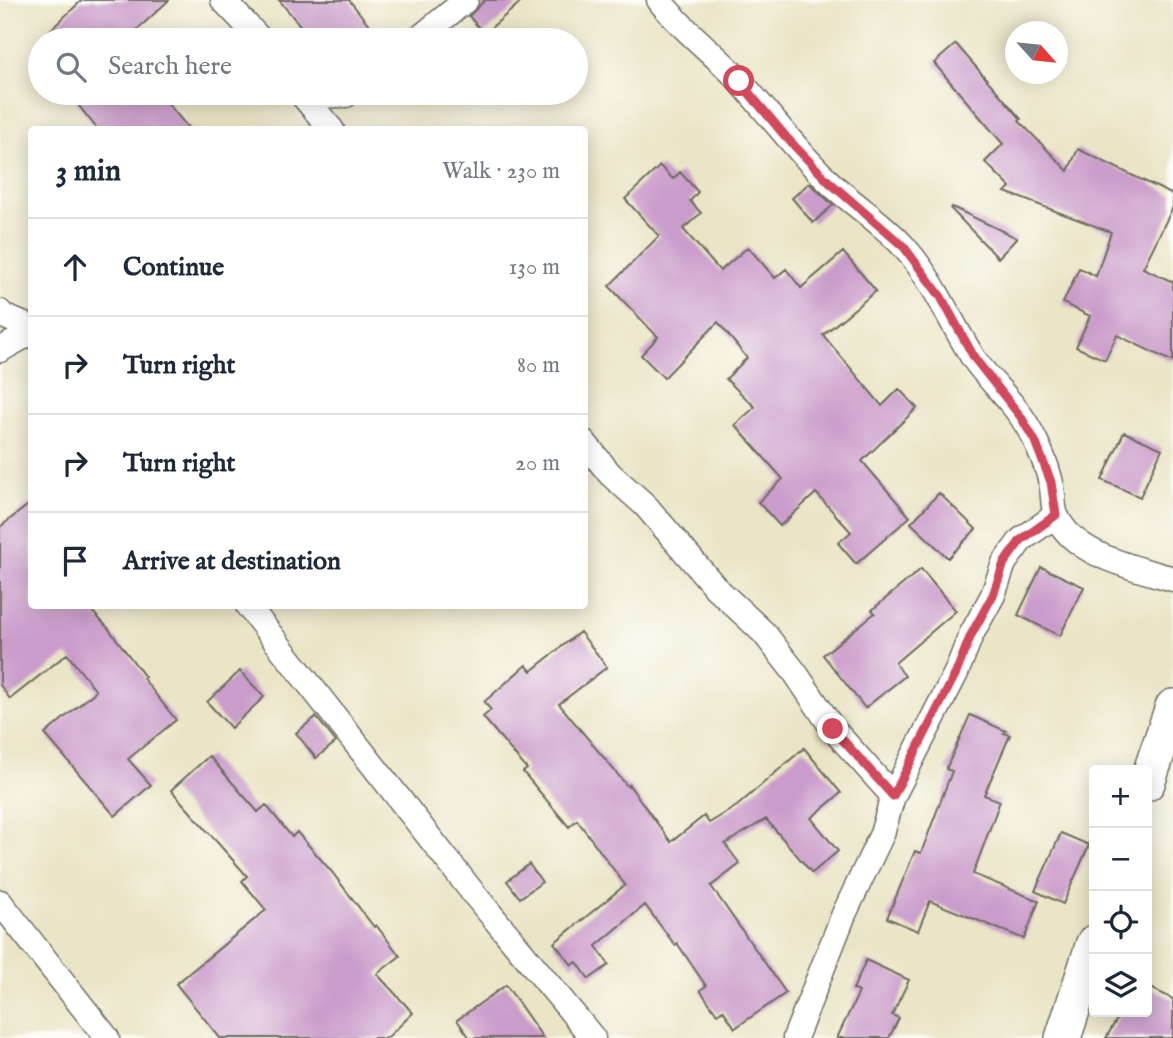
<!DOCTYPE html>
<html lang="en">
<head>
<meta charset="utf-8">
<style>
  body { margin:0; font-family:"IM FELL English",serif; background:#f6f6f7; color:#1f2937 }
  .controls { position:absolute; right:21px; bottom:21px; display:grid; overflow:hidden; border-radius:7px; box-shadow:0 4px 18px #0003 }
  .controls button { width:63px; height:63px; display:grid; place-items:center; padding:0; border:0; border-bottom:2px solid #e0e1e3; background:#fff; color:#1f2937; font:35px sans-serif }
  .compass { position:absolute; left:1005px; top:21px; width:63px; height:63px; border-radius:50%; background:#fff; box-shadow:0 4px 18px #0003; rotate:117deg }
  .stop { position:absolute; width:21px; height:21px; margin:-16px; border:5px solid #d1495b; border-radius:50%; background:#fff }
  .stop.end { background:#d1495b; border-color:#fff; box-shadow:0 2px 7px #0008 }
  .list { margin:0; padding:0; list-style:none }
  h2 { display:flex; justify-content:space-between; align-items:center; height:91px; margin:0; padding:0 28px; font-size:30px }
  h2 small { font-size:23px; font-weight:400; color:#747a83 }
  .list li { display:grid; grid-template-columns:46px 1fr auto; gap:21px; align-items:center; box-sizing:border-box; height:98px; padding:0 28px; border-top:2px solid #e0e1e3 }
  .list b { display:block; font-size:26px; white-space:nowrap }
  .list em { font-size:23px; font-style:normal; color:#747a83 }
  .icon { flex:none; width:38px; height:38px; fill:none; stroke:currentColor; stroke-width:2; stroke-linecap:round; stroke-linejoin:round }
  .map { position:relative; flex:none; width:1173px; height:1038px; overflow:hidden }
  .search { position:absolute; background:#fff; box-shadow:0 4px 18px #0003; left:28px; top:28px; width:560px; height:77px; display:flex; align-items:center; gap:18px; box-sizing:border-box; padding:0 24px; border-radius:38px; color:#747a83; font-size:26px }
  .panel { position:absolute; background:#fff; box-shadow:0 4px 18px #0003; left:28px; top:126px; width:560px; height:483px; border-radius:7px }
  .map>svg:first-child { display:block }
  .building { fill:#ca9ccb }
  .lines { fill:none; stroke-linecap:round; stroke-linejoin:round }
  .street-casing { stroke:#6e6c61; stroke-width:27 }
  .secondary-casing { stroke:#6e6c61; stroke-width:38 }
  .street { stroke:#fff; stroke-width:24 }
  .secondary { stroke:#fff; stroke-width:35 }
  .route { stroke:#d1495b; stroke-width:9 }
</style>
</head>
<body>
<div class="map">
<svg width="1173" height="1038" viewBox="0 0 1173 1038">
  <rect width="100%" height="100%" fill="#fdfcf7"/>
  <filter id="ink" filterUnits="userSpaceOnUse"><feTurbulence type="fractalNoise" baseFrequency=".0143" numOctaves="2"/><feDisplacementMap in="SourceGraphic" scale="14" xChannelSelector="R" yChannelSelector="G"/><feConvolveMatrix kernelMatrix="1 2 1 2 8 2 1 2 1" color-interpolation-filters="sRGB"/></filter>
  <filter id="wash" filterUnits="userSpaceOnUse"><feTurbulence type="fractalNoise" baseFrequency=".00686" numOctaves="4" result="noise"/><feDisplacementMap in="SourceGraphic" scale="28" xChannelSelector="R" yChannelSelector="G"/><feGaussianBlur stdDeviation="1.57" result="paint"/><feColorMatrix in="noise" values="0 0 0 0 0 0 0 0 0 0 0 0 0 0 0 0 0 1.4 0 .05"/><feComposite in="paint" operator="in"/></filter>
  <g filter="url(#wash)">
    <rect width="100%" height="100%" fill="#eae5c6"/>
    <g id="blocks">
      <path class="building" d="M 82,0 L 169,0 L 126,40 L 40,40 Z
        M 279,0 L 349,0 L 373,30 L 360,40 L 312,40 Z
        M 485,0 L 523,0 L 484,34 L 469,16 Z
        M 956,44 L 1021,119 L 1019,121 L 1068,171 L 1078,149 L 1173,195 L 1173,207 L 1143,268 L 1173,282 L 1173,362 L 1117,335 L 1105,360 L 1076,347 L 1090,316 L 1063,303 L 1079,268 L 1096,276 L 1111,232 L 1005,192 L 1010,187 L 985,162 L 1003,144 L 934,63 Z
        M 87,93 L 159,93 L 190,130 L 98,130 L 76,102 Z
        M 660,166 L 673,179 L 680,172 L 698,192 L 690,201 L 701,213 L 683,229 L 720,271 L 748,247 L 775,278 L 786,269 L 801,288 L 843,252 L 876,291 L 823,335 L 882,406 L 899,389 L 917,408 L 862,461 L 910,517 L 856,564 L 838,543 L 851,532 L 816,493 L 780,526 L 758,502 L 783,479 L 735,425 L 755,407 L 726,379 L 747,358 L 718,322 L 664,378 L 641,355 L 658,337 L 609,286 L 659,236 L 625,199 Z
        M 809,183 L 833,205 L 813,223 L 792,198 Z
        M 952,207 L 1017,238 L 998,258 L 951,209 Z
        M 1124,432 L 1162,449 L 1140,497 L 1102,480 Z
        M 939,493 L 976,529 L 948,558 L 911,523 Z
        M 32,502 L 32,606 L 87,606 L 108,628 L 145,677 L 143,678 L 176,720 L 128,759 L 151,785 L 115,816 L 45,734 L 96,691 L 67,654 L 10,699 L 0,685 L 0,527 Z
        M 1041,567 L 1084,587 L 1060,636 L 1018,615 Z
        M 921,569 L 956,611 L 895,663 L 905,676 L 865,708 L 823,655 L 875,613 L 872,610 Z
        M 580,632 L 607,667 L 559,704 L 628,787 L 629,785 L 671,842 L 704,816 L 709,823 L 737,806 L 804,748 L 841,793 L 811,818 L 838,851 L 812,873 L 766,819 L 725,844 L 740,864 L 711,886 L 786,993 L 735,1028 L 723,1010 L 717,1014 L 700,990 L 706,986 L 677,943 L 675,945 L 645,905 L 596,946 L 609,965 L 589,979 L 577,962 L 572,965 L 554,943 L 625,885 L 577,820 L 569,827 L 523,772 L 527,769 L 483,717 L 491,710 L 484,702 L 526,665 L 531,671 Z
        M 240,671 L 264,697 L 231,728 L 207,702 Z
        M 970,715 L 1006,731 L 1004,733 L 1010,735 L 984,795 L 1000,801 L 973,874 L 1039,901 L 1024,939 L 930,901 L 918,931 L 887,918 L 915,851 L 921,853 L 952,771 L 946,769 Z
        M 316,717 L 336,742 L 316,758 L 296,733 Z
        M 209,756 L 258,812 L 266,805 L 292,837 L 297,832 L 331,871 L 374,927 L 376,925 L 400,956 L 377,974 L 413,1013 L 387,1038 L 220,1038 L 176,984 L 266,910 L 242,881 L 247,876 L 171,790 Z
        M 1061,833 L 1089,845 L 1063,904 L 1035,891 Z
        M 529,864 L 542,882 L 520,898 L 507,881 Z
        M 866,960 L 909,980 L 892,1015 L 899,1018 L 889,1038 L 837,1038 L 859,992 L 853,989 Z
        M 506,985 L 543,1038 L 470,1038 L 457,1020 Z
        M 1147,986 L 1173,999 L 1173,1038 L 1106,1038 L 1121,1012 L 1147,1012 Z"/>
    </g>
  </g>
  <g filter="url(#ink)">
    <use href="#blocks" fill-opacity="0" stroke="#6e6c61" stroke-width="2"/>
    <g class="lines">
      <g class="street-casing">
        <path id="street" d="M 223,0 L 261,40
          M 659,0 C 681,29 712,51 737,78 C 768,112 795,149 828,181 C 852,204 882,222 904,247 C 934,280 950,322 974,359 C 988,379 1007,396 1021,416 C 1034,435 1046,461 1051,483 C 1054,493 1052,505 1056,515 C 1073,556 1136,568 1173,579
          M 417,40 L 466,0
          M 301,93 L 303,96 L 346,95
          M 303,96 L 332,130
          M 0,312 L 3,316 L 32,328
          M 0,350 L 32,332
          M 584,442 L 610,474 L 645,505 L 716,588 L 764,633 L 796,674 L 833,729 L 893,796
          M 248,606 L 474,894 L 593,1038
          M 0,902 L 107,1038
          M 795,1038 L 844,914 L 882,834 L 893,796 L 956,673 L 971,635 L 993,595 L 1004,563 L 1021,540 L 1056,515"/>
      </g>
      <g class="secondary-casing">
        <path id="secondary" d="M 1147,783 L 1173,707
          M 1063,1038 L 1094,943"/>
      </g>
      <use href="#street" class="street"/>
      <use href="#secondary" class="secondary"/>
    </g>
  </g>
  <g class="lines" filter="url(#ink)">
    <path class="route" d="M 739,81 L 786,137 L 828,181 L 904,247 L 941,297 L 975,359 L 1021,417 L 1035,441 L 1051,482 L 1056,515 L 1021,540 L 1004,563 L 993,595 L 971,635 L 956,673 L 893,796 L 833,729"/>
  </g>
</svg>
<div class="controls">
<button>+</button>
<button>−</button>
<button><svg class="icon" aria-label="locate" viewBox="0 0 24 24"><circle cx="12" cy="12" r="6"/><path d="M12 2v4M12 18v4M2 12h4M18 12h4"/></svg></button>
<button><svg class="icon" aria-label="layers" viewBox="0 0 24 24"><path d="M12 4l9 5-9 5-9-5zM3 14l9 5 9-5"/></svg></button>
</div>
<svg class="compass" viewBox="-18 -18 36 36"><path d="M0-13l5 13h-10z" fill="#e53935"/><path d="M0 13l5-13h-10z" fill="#747a83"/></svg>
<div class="stop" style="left:739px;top:81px"></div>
<div class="stop end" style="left:833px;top:729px"></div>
<div class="search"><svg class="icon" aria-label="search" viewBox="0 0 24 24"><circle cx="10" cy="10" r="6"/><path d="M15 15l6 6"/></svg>Search here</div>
<section class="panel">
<h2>3 min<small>Walk · 230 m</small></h2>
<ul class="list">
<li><svg class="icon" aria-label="ahead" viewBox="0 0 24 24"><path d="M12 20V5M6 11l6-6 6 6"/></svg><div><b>Continue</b></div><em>130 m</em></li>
<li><svg class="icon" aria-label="right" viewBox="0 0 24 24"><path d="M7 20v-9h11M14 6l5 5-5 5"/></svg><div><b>Turn right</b></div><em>80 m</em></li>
<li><svg class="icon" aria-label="right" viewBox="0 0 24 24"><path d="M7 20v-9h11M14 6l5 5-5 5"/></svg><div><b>Turn right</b></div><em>20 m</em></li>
<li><svg class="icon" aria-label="arrive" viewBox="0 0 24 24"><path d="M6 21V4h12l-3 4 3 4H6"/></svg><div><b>Arrive at destination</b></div></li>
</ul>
</section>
</div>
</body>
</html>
